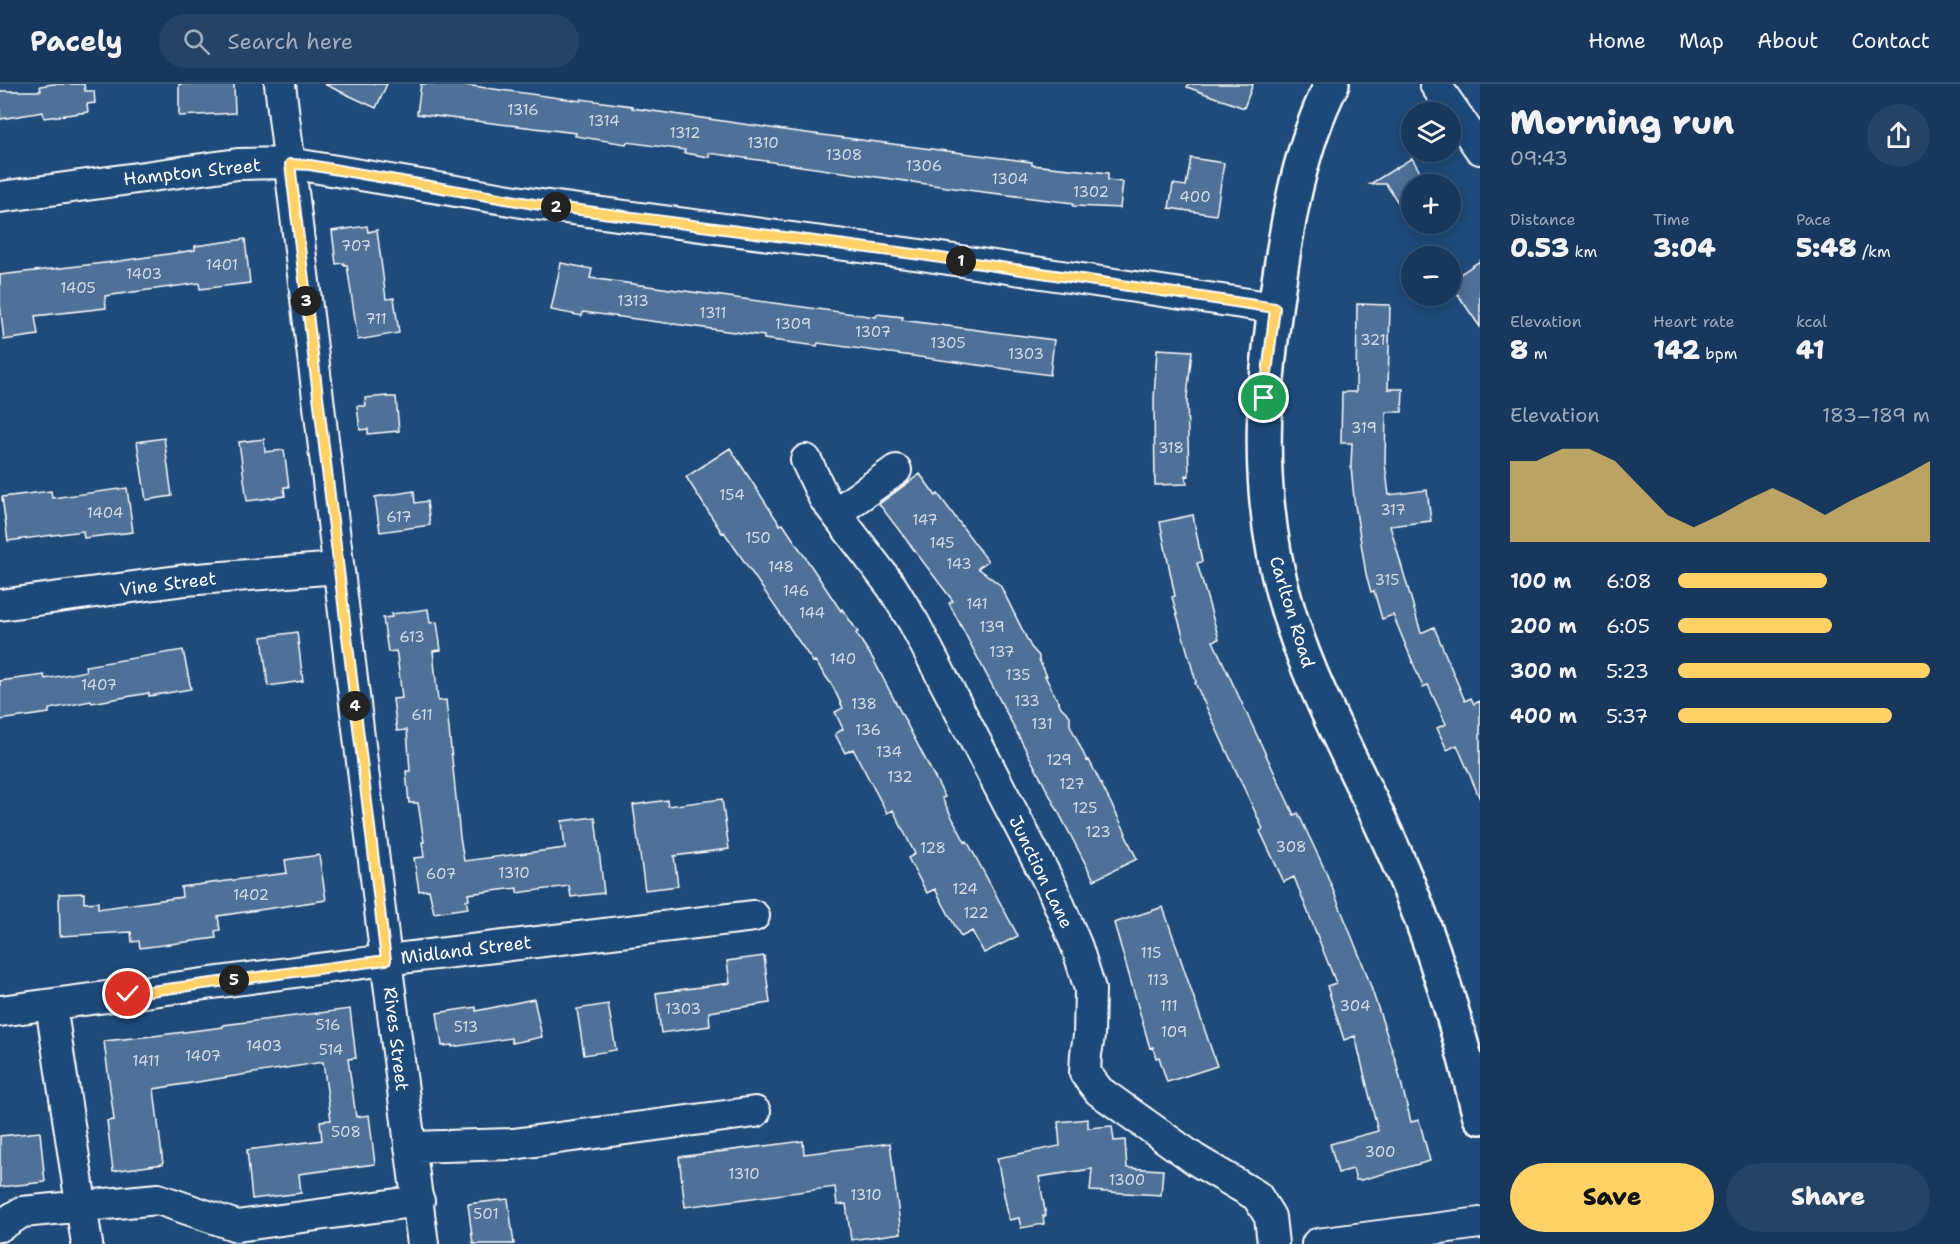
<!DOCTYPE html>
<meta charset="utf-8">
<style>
:root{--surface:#17385c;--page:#244365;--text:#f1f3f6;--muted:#9eacbb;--line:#365272;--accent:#ffd166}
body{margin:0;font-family:"Shantell Sans",sans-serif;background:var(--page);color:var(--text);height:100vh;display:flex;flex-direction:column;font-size:22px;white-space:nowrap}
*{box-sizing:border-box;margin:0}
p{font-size:20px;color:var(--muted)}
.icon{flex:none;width:33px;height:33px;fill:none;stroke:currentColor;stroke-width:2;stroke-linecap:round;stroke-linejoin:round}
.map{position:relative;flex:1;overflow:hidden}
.details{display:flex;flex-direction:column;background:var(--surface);width:480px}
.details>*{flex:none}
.tools{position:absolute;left:1401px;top:18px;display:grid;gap:12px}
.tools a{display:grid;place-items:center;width:60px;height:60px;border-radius:50%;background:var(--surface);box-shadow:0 3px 15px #0003,0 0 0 2px var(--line);font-size:30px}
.pin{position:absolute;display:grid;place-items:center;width:51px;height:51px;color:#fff;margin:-26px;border:3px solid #fff;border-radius:50%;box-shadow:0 2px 6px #0007}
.km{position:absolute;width:30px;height:30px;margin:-15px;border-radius:50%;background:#222;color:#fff;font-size:16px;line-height:30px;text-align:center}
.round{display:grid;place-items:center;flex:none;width:63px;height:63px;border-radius:32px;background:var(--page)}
.summary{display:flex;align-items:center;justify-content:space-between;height:102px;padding:0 30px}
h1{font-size:33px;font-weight:800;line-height:45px}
.metrics{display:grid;grid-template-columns:repeat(3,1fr);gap:9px;height:102px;padding:6px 30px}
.metrics div{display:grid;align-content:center}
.metrics b{font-size:26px;font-weight:800}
.metrics small{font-size:16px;font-weight:400}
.metrics p{font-size:16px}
.chart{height:168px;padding:12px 30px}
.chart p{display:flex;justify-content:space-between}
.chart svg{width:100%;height:108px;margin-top:6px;fill:var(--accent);opacity:.7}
.action{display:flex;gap:12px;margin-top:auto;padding:12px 30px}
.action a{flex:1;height:69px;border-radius:36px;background:var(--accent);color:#111;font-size:24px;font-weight:800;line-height:69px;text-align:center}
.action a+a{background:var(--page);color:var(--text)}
ul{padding:0 30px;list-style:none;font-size:20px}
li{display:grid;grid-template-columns:96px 72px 1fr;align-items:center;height:45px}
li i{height:15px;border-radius:8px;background:var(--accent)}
header{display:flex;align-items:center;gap:36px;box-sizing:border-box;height:84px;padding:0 30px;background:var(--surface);border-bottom:2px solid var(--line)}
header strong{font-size:28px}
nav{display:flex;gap:33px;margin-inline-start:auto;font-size:21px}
.search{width:420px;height:54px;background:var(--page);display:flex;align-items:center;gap:15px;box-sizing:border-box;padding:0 21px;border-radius:33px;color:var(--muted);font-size:22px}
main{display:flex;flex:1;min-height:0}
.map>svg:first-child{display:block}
</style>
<header>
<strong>Pacely</strong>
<div class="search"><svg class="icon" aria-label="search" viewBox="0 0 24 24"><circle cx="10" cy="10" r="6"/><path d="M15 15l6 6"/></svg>Search here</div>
<nav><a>Home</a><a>Map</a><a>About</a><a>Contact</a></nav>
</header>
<main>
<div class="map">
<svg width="1480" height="1160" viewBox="0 0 1480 1160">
<rect width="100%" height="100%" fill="#1f4a7a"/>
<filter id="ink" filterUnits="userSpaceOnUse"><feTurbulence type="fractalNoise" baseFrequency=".0167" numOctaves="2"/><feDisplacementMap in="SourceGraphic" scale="12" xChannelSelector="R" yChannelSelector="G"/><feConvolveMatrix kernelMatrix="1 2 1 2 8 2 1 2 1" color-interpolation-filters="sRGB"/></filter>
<g filter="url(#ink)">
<path fill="#507197" stroke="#fff" stroke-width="1.5" d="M53 0H84L85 7H94L95 19 87 20 88 28 44 34 43 28 0 35V7H41L40 2Z
M179 0H234L235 29 179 32Z
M324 0H387L376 24Z
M421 0H458L581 17V15L632 22V24L791 47 1032 78V81L1108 89V96L1123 98 1120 124 1073 122V119L975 107 709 69V73L684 69 685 66 627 58 626 60 575 52 576 49 417 30Z
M1188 0H1253L1244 24 1187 3Z
M1191 74 1224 79 1216 131 1169 124 1173 100 1186 102Z
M1412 74 1427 100H1412V140L1386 100H1370Z
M367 142 368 148 377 146 386 215 394 214 399 249 358 256 347 181H344V179L336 180 332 147Z
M245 155 250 199 200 205 199 199 105 212 106 224 35 232 38 251 4 256 0 220V191L113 178 195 166V162Z
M1480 177V243L1450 199V197Z
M561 179 592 185 590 194 876 233 877 230 903 233 902 236 1054 256 1050 291 818 259 817 262 764 255V252L583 228 582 232 551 226Z
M1357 220 1390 221 1388 305H1403L1402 328H1386L1385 379 1389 411 1427 406 1431 437 1390 442 1421 549 1434 543 1465 617 1471 614 1474 620 1480 617V715L1457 661 1447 666 1437 644 1446 640 1428 601 1423 603 1393 531 1382 535 1374 507 1371 508 1366 490 1354 415 1351 382 1352 359H1341L1342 308H1356Z
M1157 265 1192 267 1187 313 1189 392 1185 391 1187 400 1155 401 1154 315Z
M387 312V313H396L399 347 368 350V345L360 346 357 322H366L365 314Z
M164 354 172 412 146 416 137 358Z
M264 355 265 368 284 366 289 403H284L285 412 247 417 239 358Z
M730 364 780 441 783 440 841 527 842 525 858 548 856 549 873 575 945 713 942 714 965 758 967 757 1018 852 984 869 972 847 961 853 935 805 927 809 908 774 915 770 893 726 887 729 853 665 845 669 835 650 843 645 835 628 843 624 833 603 815 577 813 578 724 448 722 449 686 393Z
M920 390 936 412 938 410 988 477 978 484 1000 501 1031 563 1039 572V576L1047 592H1045L1061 623 1070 632V641L1078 658 1087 677 1089 676 1126 749 1125 750 1137 775 1094 796 949 519 953 517 879 420Z
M127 404 133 448 84 454 83 447 8 457 2 413 51 407 52 414Z
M414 407 415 419 427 417 430 441 380 448 375 413Z
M1193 431 1202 478 1197 479 1219 555 1213 557 1294 731 1298 729 1325 786 1366 888 1396 978 1411 1038 1419 1036 1430 1077 1361 1096H1356L1353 1085 1338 1089 1330 1060 1378 1047 1355 952 1344 956 1327 902 1336 899 1294 793 1284 798 1260 747 1263 745 1195 599 1196 598 1172 513 1175 512 1160 438Z
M428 525 430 539 437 538 441 566 433 567 438 617 446 616 460 753 464 777 565 764 562 737 595 733 604 809 571 813 569 802 517 809V804L468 810 469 816H466L468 824 434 829 429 806 419 807 414 774 424 773 422 758H424L418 719H409L406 687H410L407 646 397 647 393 615 402 614 397 571 396 567 388 568 383 534 392 533 391 530Z
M297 548 303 597 268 602 262 553Z
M183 566 191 605 149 612V609L92 619 91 617 49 625V629L0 636V597L44 591 45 595 86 587 85 582Z
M722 715 729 765 674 772 678 802 645 806 633 721 667 716 668 722Z
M319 771 326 816 218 832 220 846 215 847 216 854 140 864 139 857 132 858 131 848 60 852 59 810 84 809V819L98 818V825L182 813 181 803 287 789 285 776Z
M1163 823 1217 982 1167 998 1159 973 1156 974 1153 963 1150 964 1114 839Z
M764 872 770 919 709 928 710 942 661 949 656 909 730 899 727 877Z
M534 915 542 953 512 959 511 954 452 963V961L442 962 437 929 476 923V927Z
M608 920 616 966 584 971 577 925Z
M350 925 356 974 348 975 356 1033 369 1031 375 1080 299 1090 301 1109 252 1115 247 1066 322 1056 320 1037 331 1036 323 978 154 1005 163 1080 113 1087 107 1037 114 1036 104 957 153 952 223 943V941Z
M1088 1035V1044L1112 1042 1114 1057 1125 1056 1127 1084 1163 1086 1161 1111 1090 1107 1092 1085 1039 1093 1046 1132H1043L1044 1140 1021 1144 1019 1134 1009 1136 997 1074 1060 1062 1058 1038Z
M40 1048 45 1098 0 1103V1052Z
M803 1057 804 1070 890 1059 901 1149 851 1156 846 1120 837 1121 835 1103 685 1123 679 1073Z
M508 1115 514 1160H473L468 1120Z"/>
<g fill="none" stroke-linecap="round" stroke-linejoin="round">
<g stroke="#fff" stroke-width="34">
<path id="minor" d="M280 0 386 876 423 1160
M1435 0 1480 65
M0 113 238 80 289 79 534 120 921 171 1275 224
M806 376 824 414 892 503 914 539 1053 806 1077 863 1090 905 1089 952 1086 970 1085 989 1099 1007 1196 1076 1257 1112 1270 1133 1273 1160
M836 429 896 386
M0 521 185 496 338 484
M51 921 87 1160
M0 927 386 876 754 832
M410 1063 513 1060 755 1028
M0 1142 22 1128 158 1115 237 1142 419 1117
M1317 1160 1480 1139"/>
</g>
<g stroke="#fff" stroke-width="38">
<path id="major" d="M1332 0C1300 63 1288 134 1278 204 1264 297 1257 380 1275 474 1295 580 1352 672 1395 770 1433 855 1458 943 1480 1033"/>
</g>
<use href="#minor" stroke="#1f4a7a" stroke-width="30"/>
<use href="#major" stroke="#1f4a7a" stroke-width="33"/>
</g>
</g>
<g fill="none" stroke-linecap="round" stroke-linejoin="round" filter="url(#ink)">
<g stroke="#fff" stroke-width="12">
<path id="route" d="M128 910 386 876 290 80 310 81 534 120 921 171 1275 224 1264 314"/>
</g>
<use href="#route" stroke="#ffd166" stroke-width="8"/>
</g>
<g text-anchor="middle" stroke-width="4.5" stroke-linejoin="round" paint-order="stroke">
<g font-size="15" fill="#d3dce5">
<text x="523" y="31">1316</text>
<text x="604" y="42">1314</text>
<text x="685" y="54">1312</text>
<text x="763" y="64">1310</text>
<text x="844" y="76">1308</text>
<text x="924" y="87">1306</text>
<text x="1010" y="100">1304</text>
<text x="1091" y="113">1302</text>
<text x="1195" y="118">400</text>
<text x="356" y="167">707</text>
<text x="222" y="186">1401</text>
<text x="144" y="195">1403</text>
<text x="78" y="209">1405</text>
<text x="633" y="222">1313</text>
<text x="713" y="234">1311</text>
<text x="376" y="240">711</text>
<text x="793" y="245">1309</text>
<text x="873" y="253">1307</text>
<text x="1373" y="261">321</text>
<text x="948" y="264">1305</text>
<text x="1026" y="275">1303</text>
<text x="1364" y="349">319</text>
<text x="1171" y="369">318</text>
<text x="732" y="416">154</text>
<text x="1393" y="431">317</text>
<text x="105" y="434">1404</text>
<text x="399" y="438">617</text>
<text x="925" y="441">147</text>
<text x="758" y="459">150</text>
<text x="942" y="464">145</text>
<text x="959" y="485">143</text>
<text x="781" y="488">148</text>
<text x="1387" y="501">315</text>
<text x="796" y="512">146</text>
<text x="977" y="525">141</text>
<text x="812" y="534">144</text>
<text x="992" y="548">139</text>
<text x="412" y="558">613</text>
<text x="1002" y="573">137</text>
<text x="843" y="580">140</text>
<text x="1018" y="596">135</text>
<text x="99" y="606">1407</text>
<text x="1027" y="622">133</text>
<text x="864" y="625">138</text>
<text x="422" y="636">611</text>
<text x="1042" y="645">131</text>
<text x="868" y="651">136</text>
<text x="889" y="673">134</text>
<text x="1059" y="681">129</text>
<text x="900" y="698">132</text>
<text x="1072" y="705">127</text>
<text x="1085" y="729">125</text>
<text x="1098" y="753">123</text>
<text x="1291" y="768">308</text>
<text x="933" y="769">128</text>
<text x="514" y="794">1310</text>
<text x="441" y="795">607</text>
<text x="965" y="810">124</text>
<text x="251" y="816">1402</text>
<text x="976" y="834">122</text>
<text x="1151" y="874">115</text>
<text x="1158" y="901">113</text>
<text x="1169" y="927">111</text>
<text x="1355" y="927">304</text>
<text x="683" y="930">1303</text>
<text x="328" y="946">516</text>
<text x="466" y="948">513</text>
<text x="1174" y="953">109</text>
<text x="264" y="967">1403</text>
<text x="331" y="971">514</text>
<text x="203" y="977">1407</text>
<text x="146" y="982">1411</text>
<text x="346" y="1053">508</text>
<text x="1380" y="1073">300</text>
<text x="744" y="1095">1310</text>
<text x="1127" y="1101">1300</text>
<text x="866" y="1116">1310</text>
<text x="486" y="1135">501</text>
</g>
<g font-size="18" fill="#fff" stroke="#1f4a7a">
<text transform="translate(192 88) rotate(-6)" y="6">Hampton Street</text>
<text transform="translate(168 500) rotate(-7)" y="6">Vine Street</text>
<text transform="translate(1292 528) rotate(73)" y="6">Carlton Road</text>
<text transform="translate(1041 788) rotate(64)" y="6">Junction Lane</text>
<text transform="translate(466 866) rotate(-7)" y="6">Midland Street</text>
<text transform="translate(396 955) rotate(83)" y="6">Rives Street</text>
</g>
</g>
</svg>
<div class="tools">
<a><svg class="icon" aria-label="layers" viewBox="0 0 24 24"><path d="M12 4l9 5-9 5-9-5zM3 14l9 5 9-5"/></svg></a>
<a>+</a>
<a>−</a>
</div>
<div class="pin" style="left:1264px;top:314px;background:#1e9e55"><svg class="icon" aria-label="arrive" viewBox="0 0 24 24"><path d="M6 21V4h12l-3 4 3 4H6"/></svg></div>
<div class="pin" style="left:128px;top:910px;background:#d93025"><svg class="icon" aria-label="check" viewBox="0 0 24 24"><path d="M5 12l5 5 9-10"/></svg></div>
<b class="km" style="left:961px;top:177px">1</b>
<b class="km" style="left:556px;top:123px">2</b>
<b class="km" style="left:306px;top:217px">3</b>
<b class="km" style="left:355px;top:622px">4</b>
<b class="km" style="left:234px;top:896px">5</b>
</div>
<section class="details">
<div class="summary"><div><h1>Morning run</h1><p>09:43</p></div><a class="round"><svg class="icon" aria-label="share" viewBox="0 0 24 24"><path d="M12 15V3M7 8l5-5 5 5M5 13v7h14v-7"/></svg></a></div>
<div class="metrics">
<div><p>Distance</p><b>0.53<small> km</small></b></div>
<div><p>Time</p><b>3:04</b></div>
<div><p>Pace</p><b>5:48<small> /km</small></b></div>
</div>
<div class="metrics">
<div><p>Elevation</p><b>8<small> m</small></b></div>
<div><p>Heart rate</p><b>142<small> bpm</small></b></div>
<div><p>kcal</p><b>41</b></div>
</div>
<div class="chart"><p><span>Elevation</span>183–189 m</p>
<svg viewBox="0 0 160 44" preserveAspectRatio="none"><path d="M0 44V11L10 11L20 6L30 6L40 11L50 22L60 33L70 38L80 33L90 27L100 22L110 27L120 33L130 27L140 22L150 17L160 11V44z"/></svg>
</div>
<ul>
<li><b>100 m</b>6:08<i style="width:59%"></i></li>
<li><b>200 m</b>6:05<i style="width:61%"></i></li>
<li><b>300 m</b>5:23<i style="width:100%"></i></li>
<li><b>400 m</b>5:37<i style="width:85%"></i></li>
</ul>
<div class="action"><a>Save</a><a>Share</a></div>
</section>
</main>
